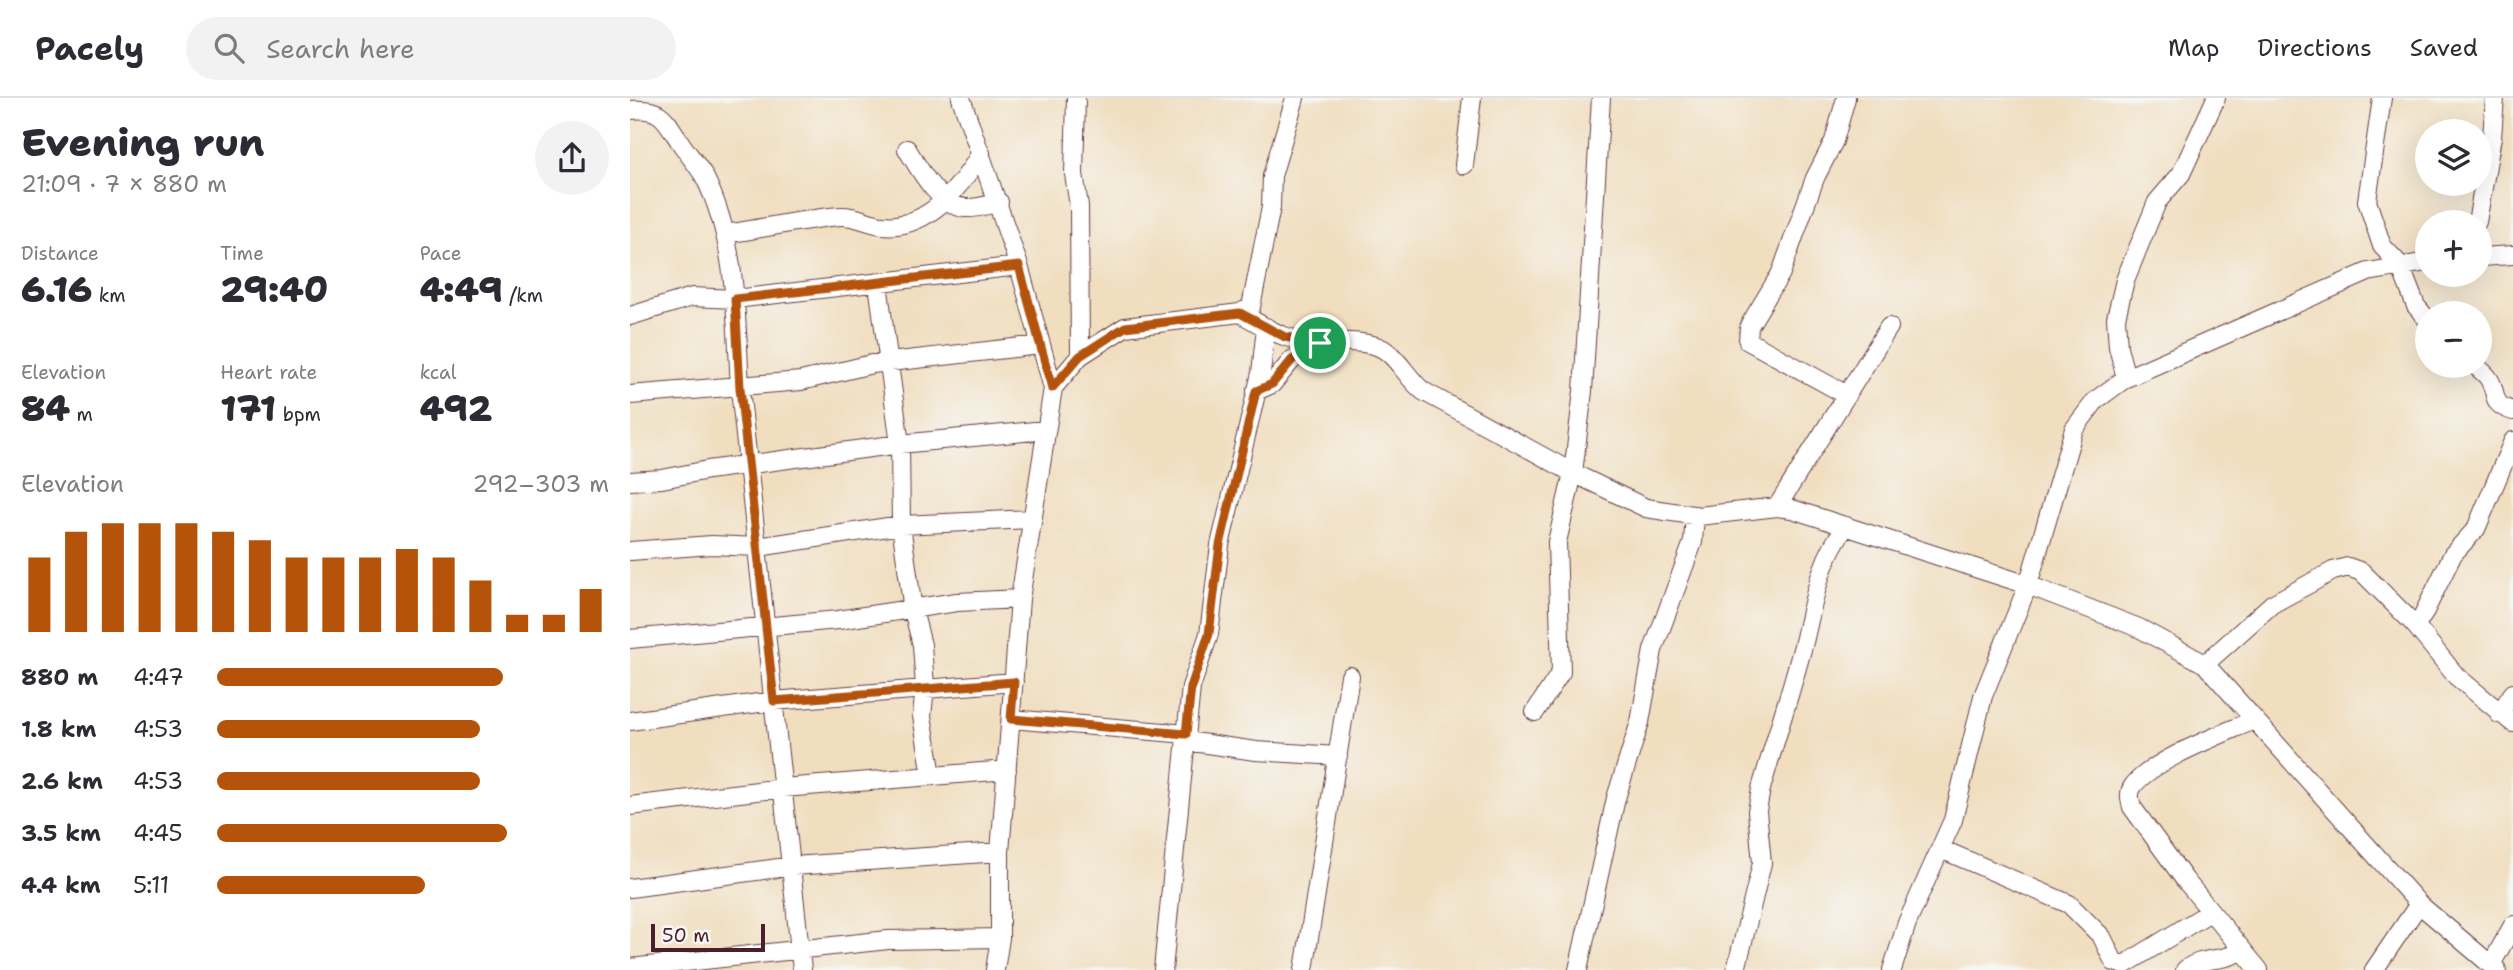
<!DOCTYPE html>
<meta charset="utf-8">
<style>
:root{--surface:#fff;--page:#f2f2f3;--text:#2b2b33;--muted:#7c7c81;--line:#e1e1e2;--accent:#b45309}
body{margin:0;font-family:"Shantell Sans",sans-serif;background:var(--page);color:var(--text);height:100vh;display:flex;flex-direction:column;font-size:26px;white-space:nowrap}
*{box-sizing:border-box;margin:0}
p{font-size:23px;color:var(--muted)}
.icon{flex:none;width:38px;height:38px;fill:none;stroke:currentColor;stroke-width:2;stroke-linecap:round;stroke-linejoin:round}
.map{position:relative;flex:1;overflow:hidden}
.sheet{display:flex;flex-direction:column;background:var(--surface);width:630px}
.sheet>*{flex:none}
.tools{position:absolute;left:1785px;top:21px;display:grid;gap:14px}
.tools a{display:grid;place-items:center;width:77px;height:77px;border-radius:50%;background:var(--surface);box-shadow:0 7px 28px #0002;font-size:35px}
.scale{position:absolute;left:21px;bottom:18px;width:114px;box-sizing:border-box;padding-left:7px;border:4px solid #4a1f2b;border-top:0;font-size:19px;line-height:24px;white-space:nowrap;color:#4a1f2b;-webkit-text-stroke:5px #f6f6f2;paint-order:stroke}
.pin{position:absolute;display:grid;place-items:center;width:60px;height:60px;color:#fff;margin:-30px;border:4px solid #fff;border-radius:50%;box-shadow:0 2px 7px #0007}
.round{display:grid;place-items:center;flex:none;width:74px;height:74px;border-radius:37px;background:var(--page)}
.headline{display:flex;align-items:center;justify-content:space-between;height:119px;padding:0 21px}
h1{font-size:38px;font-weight:800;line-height:52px}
.metrics{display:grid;grid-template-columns:repeat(3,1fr);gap:10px;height:119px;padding:7px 21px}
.metrics div{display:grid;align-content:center}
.metrics b{font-size:35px;font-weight:800}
.metrics small{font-size:19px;font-weight:400}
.metrics p{font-size:19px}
.chart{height:196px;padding:14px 21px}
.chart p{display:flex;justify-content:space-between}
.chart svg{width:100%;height:126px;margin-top:7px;stroke:var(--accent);stroke-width:6}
ul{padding:0 21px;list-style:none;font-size:23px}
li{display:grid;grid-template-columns:112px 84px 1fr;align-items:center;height:52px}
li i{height:18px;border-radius:9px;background:var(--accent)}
header{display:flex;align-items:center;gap:42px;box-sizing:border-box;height:98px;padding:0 35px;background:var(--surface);border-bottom:2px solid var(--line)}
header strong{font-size:33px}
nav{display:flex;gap:38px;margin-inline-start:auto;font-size:24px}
.search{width:490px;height:63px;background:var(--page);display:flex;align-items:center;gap:18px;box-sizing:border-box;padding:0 24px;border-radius:38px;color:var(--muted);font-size:26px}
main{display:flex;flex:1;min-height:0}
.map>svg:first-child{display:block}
</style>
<header>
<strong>Pacely</strong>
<div class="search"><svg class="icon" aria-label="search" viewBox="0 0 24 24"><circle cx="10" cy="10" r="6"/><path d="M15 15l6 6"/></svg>Search here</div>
<nav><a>Map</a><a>Directions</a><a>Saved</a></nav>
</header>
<main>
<section class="sheet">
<div class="headline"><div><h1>Evening run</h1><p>21:09 · 7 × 880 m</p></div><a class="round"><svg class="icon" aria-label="share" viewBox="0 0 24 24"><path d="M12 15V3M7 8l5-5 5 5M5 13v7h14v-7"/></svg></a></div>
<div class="metrics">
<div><p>Distance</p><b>6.16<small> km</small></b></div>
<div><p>Time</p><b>29:40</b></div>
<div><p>Pace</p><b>4:49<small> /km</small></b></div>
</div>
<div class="metrics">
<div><p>Elevation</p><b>84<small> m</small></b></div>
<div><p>Heart rate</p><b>171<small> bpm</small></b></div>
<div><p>kcal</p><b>492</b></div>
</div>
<div class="chart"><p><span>Elevation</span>292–303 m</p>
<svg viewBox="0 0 160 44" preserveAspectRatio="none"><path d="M5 44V18M15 44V9M25 44V6M35 44V6M45 44V6M55 44V9M65 44V12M75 44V18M85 44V18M95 44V18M105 44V15M115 44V18M125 44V26M135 44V38M145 44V38M155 44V29"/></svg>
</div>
<ul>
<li><b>880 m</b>4:47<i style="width:73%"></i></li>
<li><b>1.8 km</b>4:53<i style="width:67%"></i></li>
<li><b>2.6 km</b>4:53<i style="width:67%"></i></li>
<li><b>3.5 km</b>4:45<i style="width:74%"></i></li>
<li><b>4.4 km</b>5:11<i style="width:53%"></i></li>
</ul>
</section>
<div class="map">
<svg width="1883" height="872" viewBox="0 0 1883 872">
<rect width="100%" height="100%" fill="#f6f6f2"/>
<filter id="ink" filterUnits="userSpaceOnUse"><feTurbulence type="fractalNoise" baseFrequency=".0143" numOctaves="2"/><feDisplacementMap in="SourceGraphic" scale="14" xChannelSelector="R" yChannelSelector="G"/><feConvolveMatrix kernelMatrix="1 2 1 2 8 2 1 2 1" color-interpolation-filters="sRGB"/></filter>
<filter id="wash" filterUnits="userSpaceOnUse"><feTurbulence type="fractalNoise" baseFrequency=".00686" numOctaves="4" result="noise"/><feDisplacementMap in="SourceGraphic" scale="28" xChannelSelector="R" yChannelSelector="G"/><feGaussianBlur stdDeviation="1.57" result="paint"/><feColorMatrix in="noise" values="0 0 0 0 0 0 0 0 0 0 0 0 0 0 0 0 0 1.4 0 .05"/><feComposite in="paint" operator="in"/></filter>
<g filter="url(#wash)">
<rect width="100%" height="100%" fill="#f0debf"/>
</g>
<g filter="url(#ink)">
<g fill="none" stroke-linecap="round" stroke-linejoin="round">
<g stroke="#633c41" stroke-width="20">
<path id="minor" d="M331 0 389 168 423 290
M446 0 444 76 449 108 450 258
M1752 0 1737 103 1752 148 1770 167 1786 208 1797 221
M0 12C34 9 35 22 52 47 59 57 68 68 74 78 107 142 106 221 110 290L172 872
M277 51C290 72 308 107 335 110 346 111 358 107 369 104
M834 67 842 0
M1847 124 1862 39 1865 0
M95 136C133 131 172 121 211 118 225 117 239 126 253 127 297 132 331 89 351 55
M1850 159 1883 157
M248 186 270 346 271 427 283 512 292 547 295 589 292 618 302 677
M610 215C625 223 639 233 654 238 682 249 736 237 756 253 770 263 779 282 793 293L943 375 1016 410 1069 418 1147 409 1162 411 1398 487 1509 530 1575 566 1789 806 1867 872
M0 218 62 199 105 201 389 168
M1846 268C1850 272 1856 276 1859 281 1869 297 1859 306 1883 313
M1496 280 1488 249 1486 220 1495 182 1527 104 1551 76 1586 0
M626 293 642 286 662 262 690 245
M1215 296 1118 243 1119 228 1151 175 1185 80 1204 43 1216 0
M0 297 171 283 242 266 410 247
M0 383 32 381 78 372 270 346 415 332
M1147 409 1259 229
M0 453 82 447 128 449 271 427 402 421
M1785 527 1793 517 1823 456 1846 431 1883 343
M0 541 208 522 327 504 390 501
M1575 566 1642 506 1703 473 1718 469 1732 474 1785 527 1826 578 1883 625
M905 614 931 574 927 444 943 375 953 293 971 0
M1869 616 1883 595
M381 621 557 636
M1624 622C1593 636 1522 662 1503 688 1498 695 1500 702 1502 709L1555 782 1629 872
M0 623 143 603 384 584
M556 643 626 653 708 658
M0 708 153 690 377 672
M1311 751 1439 806 1472 839 1484 864 1494 867 1580 814
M0 790 163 768 370 754
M1861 867 1883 827
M0 870 258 842 370 840
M365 872 370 840V754L390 501 423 290 450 258 495 229 610 215 621 209 641 109 642 78 665 0
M533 872 561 589 579 536 590 447 631 275 636 229
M674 872 720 578
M948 872 986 700 1010 624 1023 552 1063 444 1065 417
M1106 872 1132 765 1127 713 1131 691C1145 642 1161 594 1174 544 1184 503 1189 463 1216 428
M1262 872 1277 825 1323 722 1353 598 1398 487 1444 331 1466 302 1496 280 1738 174 1797 164
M1555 872C1573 857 1594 865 1612 852
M1744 872 1789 806"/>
</g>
<use href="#minor" stroke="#fff" stroke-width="18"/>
</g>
</g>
<g fill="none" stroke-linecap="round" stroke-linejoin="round" filter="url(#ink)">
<g stroke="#fff" stroke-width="14">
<path id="route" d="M389 168 422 290 450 258 495 229 610 215 655 239 690 245 662 262 642 286 626 293 590 447 579 536 561 589 556 636 381 621 384 584 144 603 110 290 105 201Z"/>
</g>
<use href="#route" stroke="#b45309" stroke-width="9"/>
</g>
</svg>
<div class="tools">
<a><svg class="icon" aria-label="layers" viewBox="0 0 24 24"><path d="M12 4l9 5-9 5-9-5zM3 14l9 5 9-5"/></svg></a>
<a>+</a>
<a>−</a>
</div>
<div class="scale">50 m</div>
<div class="pin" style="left:690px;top:245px;background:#1e9e55"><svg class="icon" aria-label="arrive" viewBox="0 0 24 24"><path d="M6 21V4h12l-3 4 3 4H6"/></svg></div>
</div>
</main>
